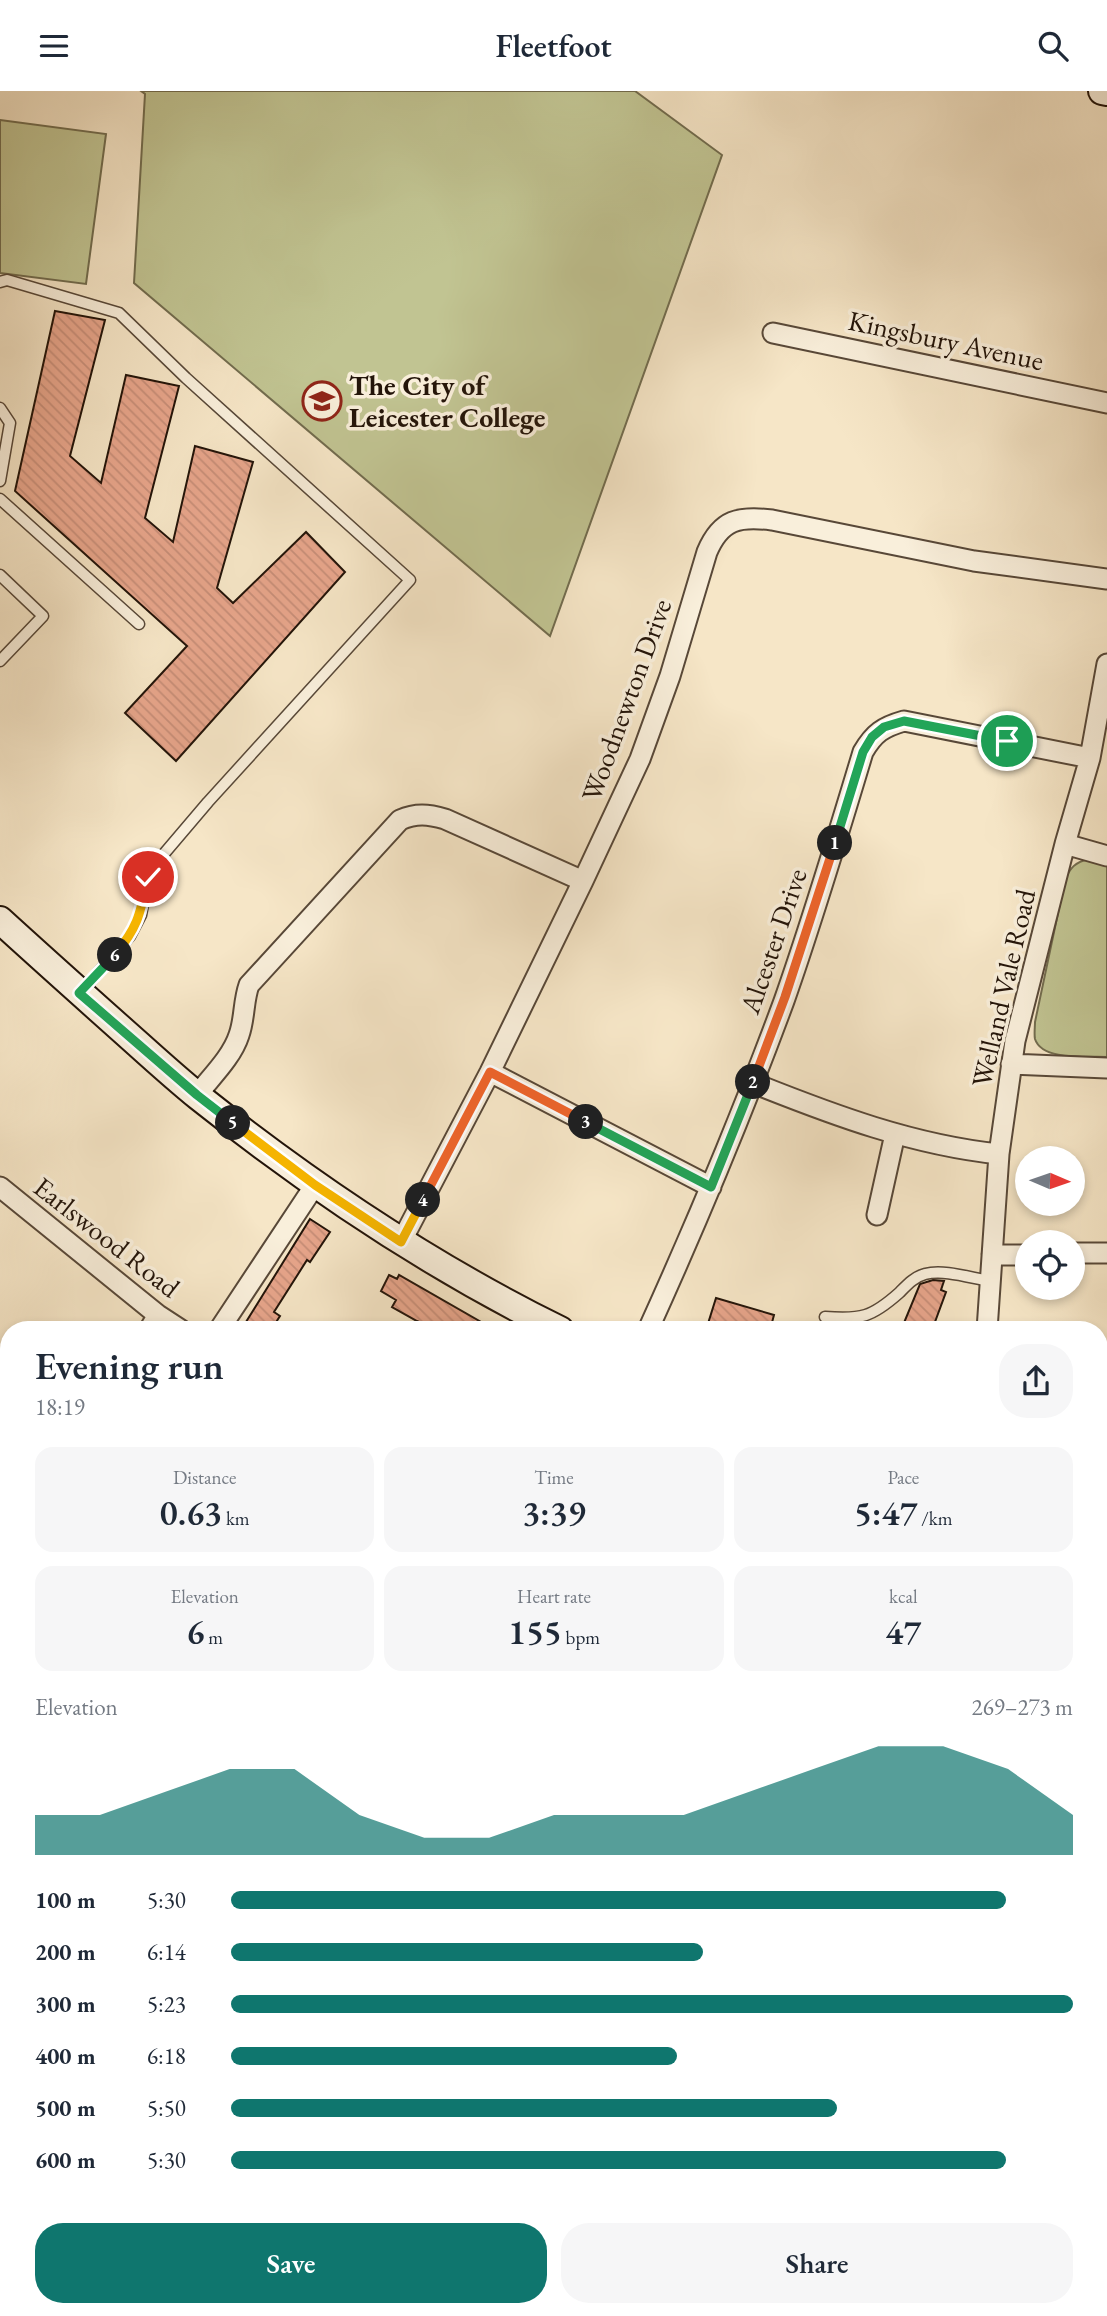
<!DOCTYPE html>
<meta charset="utf-8">
<style>
:root{--surface:#fff;--page:#f6f6f7;--text:#1f2937;--muted:#747a83;--accent:#0f766e}
body{margin:0;font-family:"EB Garamond",serif;background:var(--page);color:var(--text);height:100vh;display:flex;flex-direction:column;font-size:26px;white-space:nowrap}
*{box-sizing:border-box;margin:0}
p{font-size:23px;color:var(--muted)}
.icon{flex:none;width:38px;height:38px;fill:none;stroke:currentColor;stroke-width:2;stroke-linecap:round;stroke-linejoin:round}
.map{position:relative;flex:1;overflow:hidden}
.details{position:absolute;left:0px;top:1230px;width:1108px;height:996px;display:flex;flex-direction:column;background:var(--surface);border-radius:28px 28px 0 0;box-shadow:0 4px 10px #0003}
.details>*{flex:none}
.needle{width:46px;rotate:92deg}
.controls{position:absolute;left:1015px;top:1055px;display:grid;gap:14px}
.controls a{display:grid;place-items:center;width:70px;height:70px;border-radius:50%;background:var(--surface);box-shadow:0 4px 10px #0003;font-size:35px}
.pin{position:absolute;display:grid;place-items:center;width:60px;height:60px;color:#fff;margin:-30px;border:4px solid #fff;border-radius:50%;box-shadow:0 2px 7px #0007}
.km{position:absolute;width:35px;height:35px;margin:-18px;border-radius:50%;background:#222;color:#fff;font-size:19px;line-height:35px;text-align:center}
.round{display:grid;place-items:center;flex:none;width:74px;height:74px;border-radius:28px;background:var(--page)}
.headline{display:flex;align-items:center;justify-content:space-between;height:119px;padding:0 35px}
h1{font-size:38px;font-weight:600;line-height:52px}
.stats{display:grid;grid-template-columns:repeat(3,1fr);gap:10px;height:119px;padding:7px 35px}
.stats div{display:grid;align-content:center;border-radius:18px;background:var(--page);text-align:center}
.stats b{font-size:35px;font-weight:600}
.stats small{font-size:19px;font-weight:400}
.stats p{font-size:19px}
.chart{height:196px;padding:14px 35px}
.chart p{display:flex;justify-content:space-between}
.chart svg{width:100%;height:126px;margin-top:7px;fill:var(--accent);opacity:.7}
.button{display:flex;gap:14px;margin-top:auto;padding:14px 35px}
.button a{flex:1;height:80px;border-radius:28px;background:var(--accent);color:#fff;font-size:28px;font-weight:600;line-height:80px;text-align:center}
.button a+a{background:var(--page);color:var(--text)}
ul{padding:0 35px;list-style:none;font-size:23px}
li{display:grid;grid-template-columns:112px 84px 1fr;align-items:center;height:52px}
li i{height:18px;border-radius:9px;background:var(--accent)}
header{display:flex;justify-content:space-between;align-items:center;height:91px;padding:0 35px;background:var(--surface);font-size:32px;font-weight:600}
.map>svg:first-child{display:block}
</style>
<header><svg class="icon" aria-label="menu" viewBox="0 0 24 24"><path d="M4 6h16M4 12h16M4 18h16"/></svg>Fleetfoot<svg class="icon" aria-label="search" viewBox="0 0 24 24"><circle cx="10" cy="10" r="6"/><path d="M15 15l6 6"/></svg></header>
<div class="map">
<svg width="1107" height="2225" viewBox="0 0 1107 2225">
<defs>
<pattern id="building-back-hatch" width="6" height="6" patternUnits="userSpaceOnUse" patternTransform="scale(1.75)"><rect width="6" height="6" fill="#e7a58b"/><path d="M-1 5l2 2M0 0l6 6M5-1l2 2" fill="none" stroke="#c68d77"/></pattern>
</defs>
<rect width="100%" height="100%" fill="#f6e6c7"/>
<filter id="stains"><feTurbulence type="fractalNoise" baseFrequency=".00286" numOctaves="4"/><feColorMatrix values="0 0 0 0 .2 0 0 0 0 .09 0 0 0 0 .02 0 0 0 .5 -.17"/></filter>
<radialGradient id="worn" r=".72"><stop offset=".6" stop-color="#630" stop-opacity="0"/><stop offset="1" stop-color="#630" stop-opacity=".3"/></radialGradient>
<path fill="#c1c492" stroke="#726c4e" stroke-width="2" d="M141 0H635L722 64 550 545 134 192 145 3Z
M0 29 106 43 86 193 0 182Z
M1089 768 1107 771V966C1087 965 1042 970 1035 948 1034 943 1035 936 1035 931L1065 789C1070 777 1075 771 1089 768Z"/>
<g fill="none" stroke-linecap="round" stroke-linejoin="round">
<path stroke="#6c7b73" stroke-width="5" d="M1099 1533 1107 1537
M389 2217 394 2220 395 2217
M358 2225 361 2217"/>
</g>
<path fill="url(#building-back-hatch)" stroke="#231409" stroke-width="2" d="M55 220 105 229 70 365 101 392 126 284 179 295 145 427 173 451 195 355 253 371 217 497 233 512 306 441 345 481 176 670 125 622 187 555 15 400Z
M310 1128 330 1141 310 1171 307 1169 274 1221 280 1225 271 1239H241Z
M389 1184 397 1188 399 1184 495 1239H436L417 1230 392 1216 396 1209 381 1200Z
M933 1189 944 1190 941 1199 946 1201 932 1239H901L920 1193Z
M716 1207 774 1224 770 1239H706Z"/>
<g fill="none" stroke-linecap="round" stroke-linejoin="round">
<g stroke="#584838" stroke-width="13">
<path id="lane" d="M0 191 7 189 119 222 186 287 410 489 208 711 157 771 148 786 141 824 130 845 82 900
M0 317 10 332 0 390
M0 408 139 533
M0 484 43 525 0 570
M825 1226C861 1229 872 1226 899 1202 907 1194 914 1186 925 1183 944 1178 971 1187 990 1190"/>
</g>
<g stroke="#584838" stroke-width="23">
<path id="street" d="M773 242 1107 312
M1065 753 1107 765
M1011 973 1107 977
M490 981 711 1096
M753 992C833 1024 913 1054 999 1063
M197 1004C211 986 232 966 239 944 245 927 243 911 249 894L400 729C416 722 428 723 445 728L583 790
M0 1096 158 1224 181 1239
M877 1124 895 1043
M401 1151 490 981 583 790 640 668 670 585 707 461C721 428 739 425 772 429L974 470 1107 488
M1073 1162H1107
M992 1164H1027
M149 1239 158 1224
M219 1239 315 1094
M648 1239C697 1131 743 1021 784 910 813 828 838 744 863 661 874 642 883 636 904 630L1090 667
M987 1239 999 1063 1015 950 1065 753 1090 667 1107 573
M0 1471 9 1458
M0 1643 9 1649"/>
</g>
<g stroke="#231409" stroke-width="30">
<path id="secondary" d="M1102 0 1107 1
M0 829C46 871 92 912 138 953 158 971 178 989 199 1006 311 1095 430 1175 560 1239
M1099 1362 1107 1363"/>
</g>
<path stroke="#231409" stroke-width="2.5" stroke-dasharray="2 3.5" stroke-linecap="butt" d="M0 2072 9 2107
M1099 2075 1107 2077
M36 2217 37 2225"/>
<use href="#lane" stroke="#f9efdb" stroke-width="10"/>
<use href="#street" stroke="#f9efdb" stroke-width="19"/>
<use href="#secondary" stroke="#f9efdb" stroke-width="26"/>
</g>
<g fill="none" stroke-linecap="round" stroke-linejoin="round">
<g stroke="#fff" stroke-width="14">
<path id="split-1" d="M835 752 863 661 872 646 884 636 904 630 1007 650"/>
</g>
<g stroke="#fff" stroke-width="14">
<path id="split-2" d="M753 991 785 906 835 752"/>
</g>
<g stroke="#fff" stroke-width="14">
<path id="split-3" d="M586 1031 711 1096 753 991"/>
</g>
<g stroke="#fff" stroke-width="14">
<path id="split-4" d="M423 1109 490 981 586 1031"/>
</g>
<g stroke="#fff" stroke-width="14">
<path id="split-5" d="M233 1032 315 1094 401 1151 423 1109"/>
</g>
<g stroke="#fff" stroke-width="14">
<path id="split-6" d="M115 864 79 902 197 1004 233 1032"/>
</g>
<g stroke="#fff" stroke-width="14">
<path id="split-7" d="M115 864C139 834 140 823 148 786"/>
</g>
<use href="#split-1" stroke="#22a559" stroke-width="9"/>
<use href="#split-2" stroke="#f0652b" stroke-width="9"/>
<use href="#split-3" stroke="#22a559" stroke-width="9"/>
<use href="#split-4" stroke="#f0652b" stroke-width="9"/>
<use href="#split-5" stroke="#f5b400" stroke-width="9"/>
<use href="#split-6" stroke="#22a559" stroke-width="9"/>
<use href="#split-7" stroke="#f5b400" stroke-width="9"/>
</g>
<defs>
<g id="school-ring" transform="scale(2.0125)"><circle r="9.5" fill="#f9efdb" stroke="#8f2418" stroke-width="1.5"/><path d="M0-5L7-2L0 1L-7-2ZM-4 1L0 2.5L4 1V4Q0 6-4 4Z" fill="#8f2418"/></g>
</defs>
<g fill-rule="evenodd">
<use href="#school-ring" x="322" y="310"/>
</g>
<g text-anchor="middle" stroke-width="7" stroke-linejoin="round" paint-order="stroke">
<g font-size="28" fill="#231409" stroke="#f9efdb">
<text transform="translate(946 249) rotate(12)" y="10">Kingsbury Avenue</text>
<text transform="translate(626 609) rotate(-70)" y="10">Woodnewton Drive</text>
<text transform="translate(773 850) rotate(-71)" y="10">Alcester Drive</text>
<text transform="translate(1003 897) rotate(-77)" y="10">Welland Vale Road</text>
<text transform="translate(107 1146) rotate(38)" y="10">Earlswood Road</text>
</g>
<g font-size="28" font-weight="bold" fill="#231409" stroke="#f9efdb" text-anchor="start">
<text x="349" y="304">The City of<tspan x="349" dy="32">Leicester College</tspan></text>
</g>
</g>
<rect width="100%" height="100%" filter="url(#stains)"/>
<rect width="100%" height="100%" fill="url(#worn)"/>
</svg>
<div class="controls">
<a><svg class="needle" viewBox="-14 -14 28 28"><path d="M0-13l5 13h-10z" fill="#e53935"/><path d="M0 13l5-13h-10z" fill="#747a83"/></svg></a>
<a><svg class="icon" aria-label="locate" viewBox="0 0 24 24"><circle cx="12" cy="12" r="6"/><path d="M12 2v4M12 18v4M2 12h4M18 12h4"/></svg></a>
</div>
<div class="pin" style="left:1007px;top:650px;background:#1e9e55"><svg class="icon" aria-label="arrive" viewBox="0 0 24 24"><path d="M6 21V4h12l-3 4 3 4H6"/></svg></div>
<div class="pin" style="left:148px;top:786px;background:#d93025"><svg class="icon" aria-label="check" viewBox="0 0 24 24"><path d="M5 12l5 5 9-10"/></svg></div>
<b class="km" style="left:835px;top:752px">1</b>
<b class="km" style="left:753px;top:991px">2</b>
<b class="km" style="left:586px;top:1031px">3</b>
<b class="km" style="left:423px;top:1109px">4</b>
<b class="km" style="left:233px;top:1032px">5</b>
<b class="km" style="left:115px;top:864px">6</b>
<section class="details">
<div class="headline"><div><h1>Evening run</h1><p>18:19</p></div><a class="round"><svg class="icon" aria-label="share" viewBox="0 0 24 24"><path d="M12 15V3M7 8l5-5 5 5M5 13v7h14v-7"/></svg></a></div>
<div class="stats">
<div><p>Distance</p><b>0.63<small> km</small></b></div>
<div><p>Time</p><b>3:39</b></div>
<div><p>Pace</p><b>5:47<small> /km</small></b></div>
</div>
<div class="stats">
<div><p>Elevation</p><b>6<small> m</small></b></div>
<div><p>Heart rate</p><b>155<small> bpm</small></b></div>
<div><p>kcal</p><b>47</b></div>
</div>
<div class="chart"><p><span>Elevation</span>269–273 m</p>
<svg viewBox="0 0 160 44" preserveAspectRatio="none"><path d="M0 44V30L10 30L20 22L30 14L40 14L50 30L60 38L70 38L80 30L90 30L100 30L110 22L120 14L130 6L140 6L150 14L160 30V44z"/></svg>
</div>
<ul>
<li><b>100 m</b>5:30<i style="width:92%"></i></li>
<li><b>200 m</b>6:14<i style="width:56%"></i></li>
<li><b>300 m</b>5:23<i style="width:100%"></i></li>
<li><b>400 m</b>6:18<i style="width:53%"></i></li>
<li><b>500 m</b>5:50<i style="width:72%"></i></li>
<li><b>600 m</b>5:30<i style="width:92%"></i></li>
</ul>
<div class="button"><a>Save</a><a>Share</a></div>
</section>
</div>
